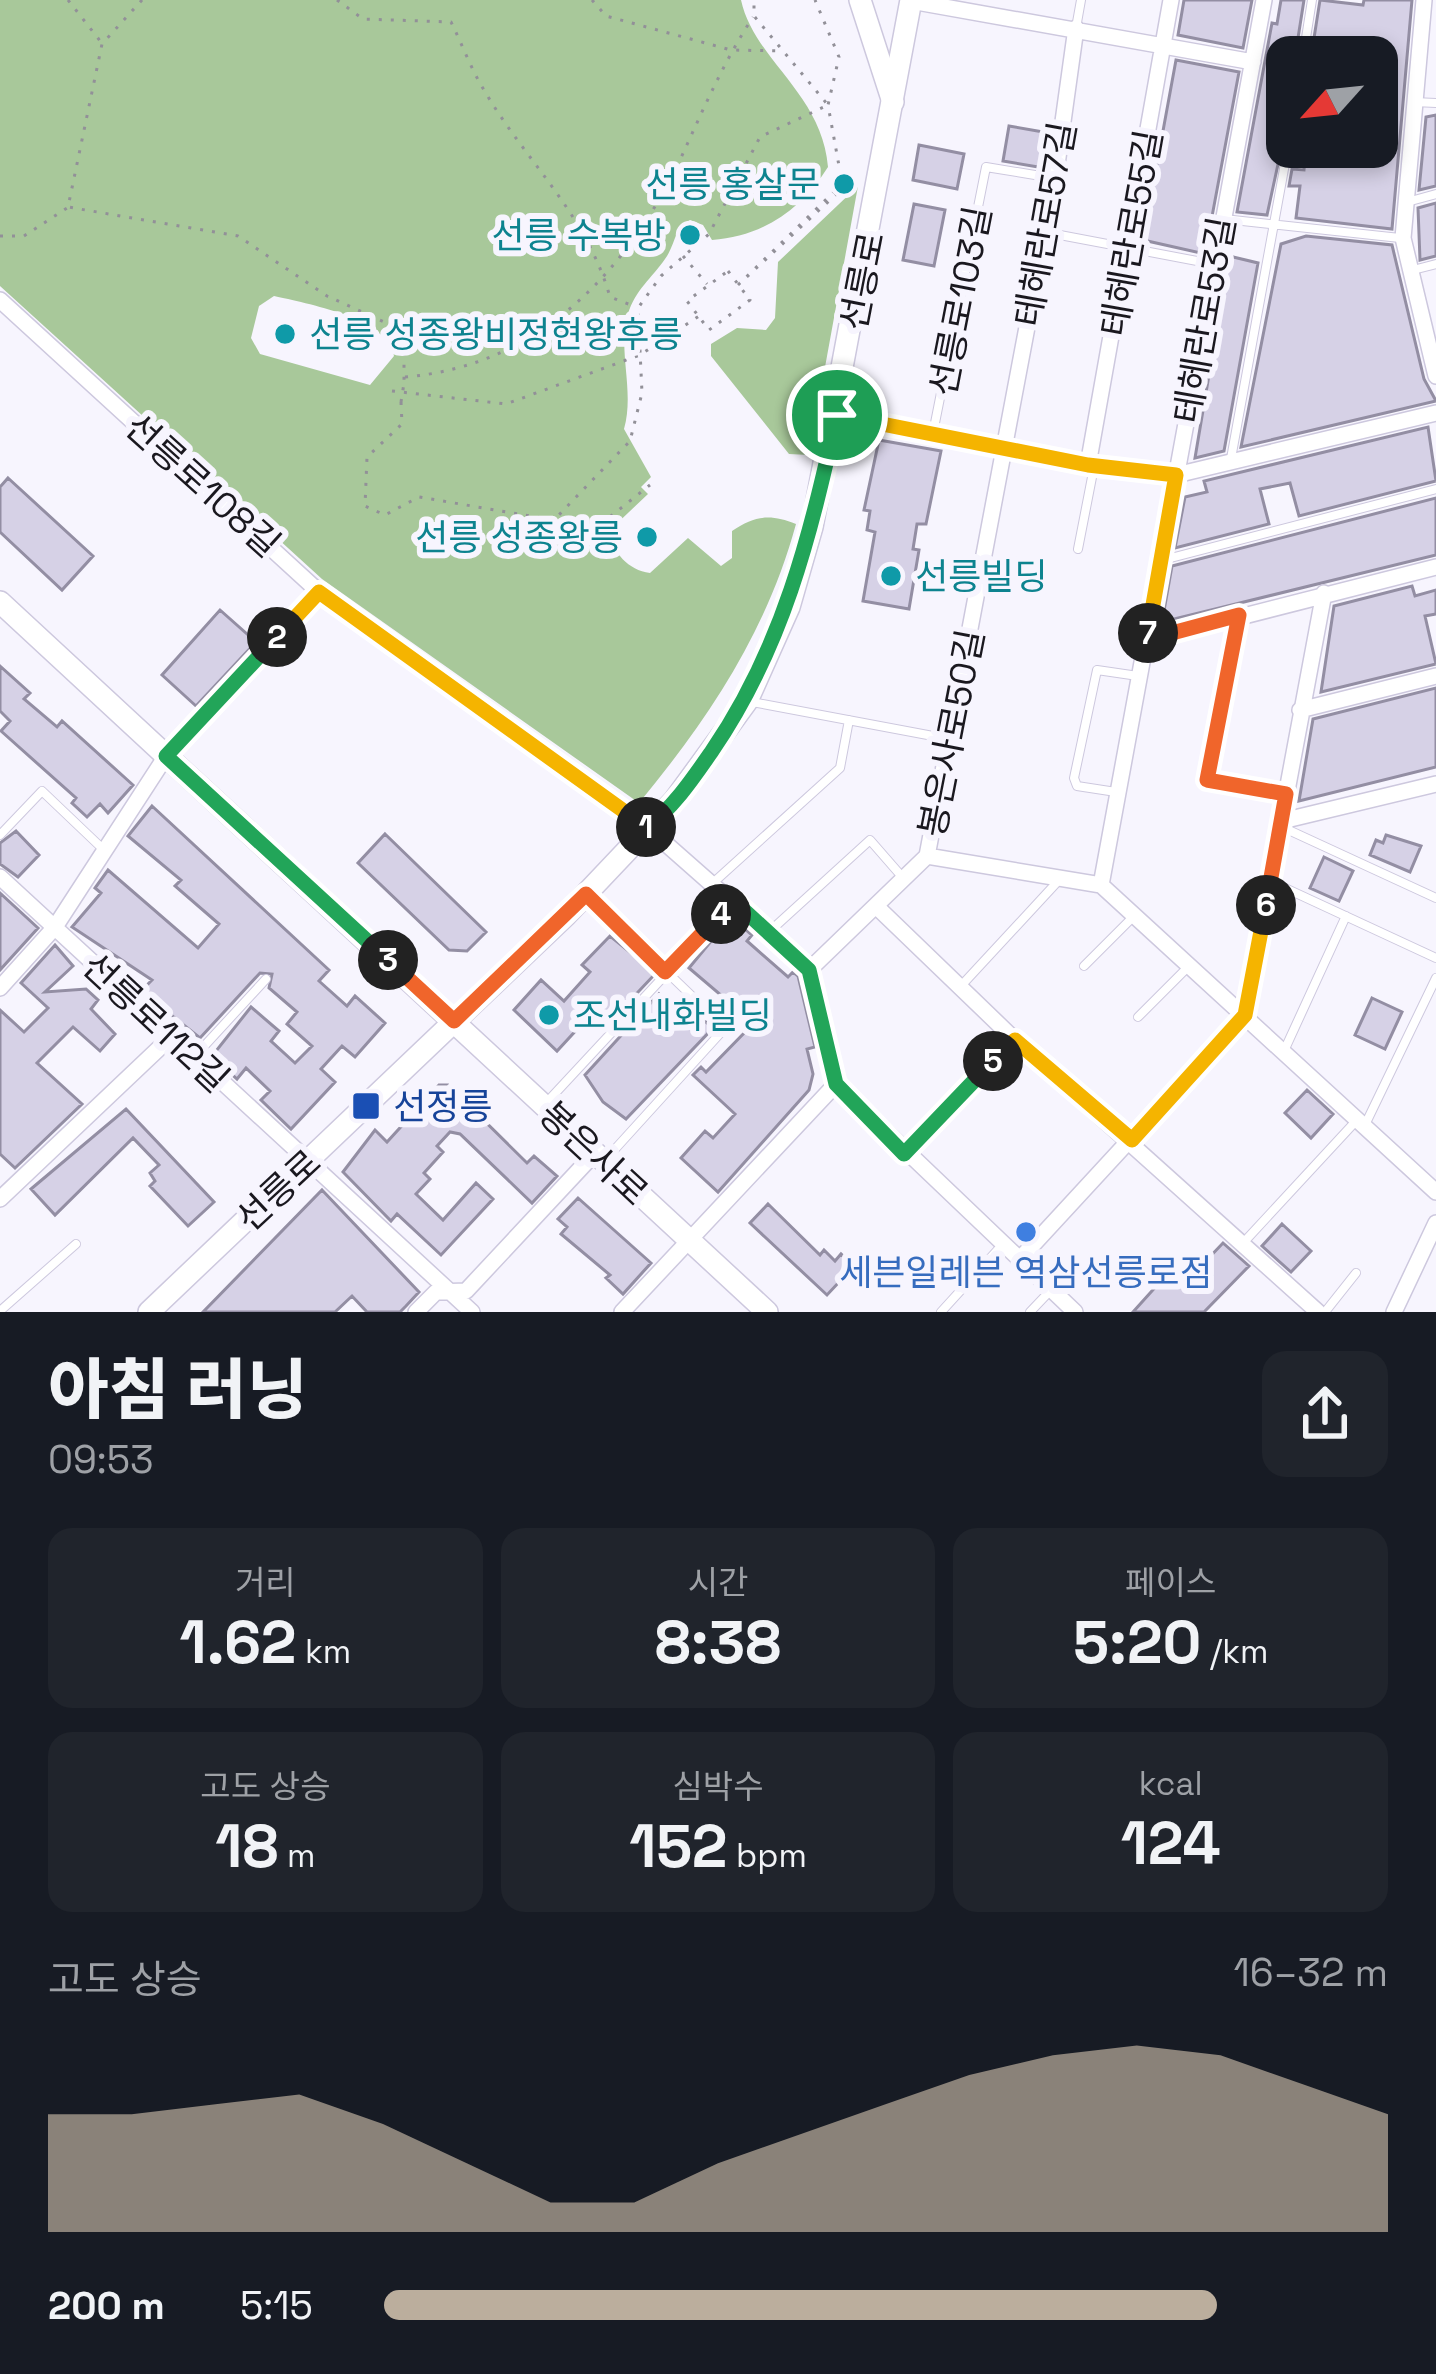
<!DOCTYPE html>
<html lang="ko">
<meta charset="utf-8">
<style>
:root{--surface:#171b24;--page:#20242c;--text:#f1f3f6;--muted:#9ea1a6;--accent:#bbae9d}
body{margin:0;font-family:"Space Grotesk","Noto Sans KR",sans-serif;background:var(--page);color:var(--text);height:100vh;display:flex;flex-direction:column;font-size:45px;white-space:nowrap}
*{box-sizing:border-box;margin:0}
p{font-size:39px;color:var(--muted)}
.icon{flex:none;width:66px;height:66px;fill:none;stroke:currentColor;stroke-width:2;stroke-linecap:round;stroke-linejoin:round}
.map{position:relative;height:1312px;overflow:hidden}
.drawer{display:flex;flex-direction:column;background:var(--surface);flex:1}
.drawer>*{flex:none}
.needle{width:78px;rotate:243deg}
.tools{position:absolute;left:1266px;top:36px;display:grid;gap:24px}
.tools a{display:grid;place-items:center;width:132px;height:132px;border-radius:24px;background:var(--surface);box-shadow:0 6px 18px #0003;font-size:60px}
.pin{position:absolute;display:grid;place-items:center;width:102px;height:102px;color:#fff;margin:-51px;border:6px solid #fff;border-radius:50%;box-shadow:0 3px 12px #0007}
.km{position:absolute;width:60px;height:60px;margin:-30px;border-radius:50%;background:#222;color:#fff;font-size:33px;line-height:60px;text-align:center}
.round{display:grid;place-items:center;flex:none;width:126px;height:126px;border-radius:24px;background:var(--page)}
.head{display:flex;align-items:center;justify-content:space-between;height:204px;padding:0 48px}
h1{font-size:66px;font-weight:800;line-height:90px}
.stats{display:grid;grid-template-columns:repeat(3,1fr);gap:18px;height:204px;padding:12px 48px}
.stats div{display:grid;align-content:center;border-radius:24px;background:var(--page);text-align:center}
.stats b{font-size:60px;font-weight:800}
.stats small{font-size:33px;font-weight:400}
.stats p{font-size:33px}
.chart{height:336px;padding:24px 48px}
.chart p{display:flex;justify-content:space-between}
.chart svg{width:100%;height:216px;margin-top:12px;fill:var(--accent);opacity:.7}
ul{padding:0 48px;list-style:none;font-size:39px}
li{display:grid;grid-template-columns:192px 144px 1fr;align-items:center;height:90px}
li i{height:30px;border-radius:15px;background:var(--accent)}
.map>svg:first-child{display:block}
</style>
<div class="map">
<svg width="1436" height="1312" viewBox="0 0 1436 1312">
<rect width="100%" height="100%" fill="#f7f5fe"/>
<path fill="#a8c89a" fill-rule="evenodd" d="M0 0H741C754 60 822 93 828 167 801 210 763 236 712 240L703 225 690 220C673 230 676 244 665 259 652 278 635 290 628 314 617 350 635 390 624 429L651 477 641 487 648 494 609 531C613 553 628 570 650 573L688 538 721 566 732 558V531C755 515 771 514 796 524 767 631 709 718 639 803L322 579 0 286ZM274 296C306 303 389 319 394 356L370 385 260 354 251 338 259 306Z
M858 186 809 455 789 454 711 356V344L737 328 766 330 775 318 778 262Z"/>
<path fill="#d6d1e6" stroke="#938ea3" stroke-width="3" d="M1184 0H1252L1243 48 1178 35Z
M1281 0H1304L1295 57H1287L1283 141 1267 215 1237 212 1272 23 1277 24Z
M1320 0 1363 5 1364 0H1412L1392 229 1296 218 1300 186H1289L1292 169 1304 170 1306 147H1377V57H1311Z
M1176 60 1239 72 1205 254 1143 240Z
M1436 115V186L1419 190 1426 117Z
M1009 126 1049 133 1044 168 1003 161Z
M919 145 964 154 957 189 913 180Z
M1436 203V256L1420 260 1418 208Z
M914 204 945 210 934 266 903 260Z
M1306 236 1392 245 1424 379 1436 401 1241 447 1281 244Z
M1229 256 1258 263 1224 451 1195 458Z
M1428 427 1436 481 1299 516 1290 483 1260 489 1269 524 1175 548 1185 497 1207 492 1204 481Z
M879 440 941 451 926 524H917L913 549 919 550 909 609 863 601 875 532 867 530 870 511 864 510Z
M8 478 93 556 62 590 0 532V487Z
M1436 498V555L1162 622 1172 566Z
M1412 586 1415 596 1436 590V614L1425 616 1436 664 1321 692 1334 606Z
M220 610 256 642 196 706 162 675Z
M0 666 30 693 24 699 57 727 62 721 133 785 108 813 100 804 87 817 72 803 76 798 1 731 10 721 0 711Z
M1436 688V767L1299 801 1313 719Z
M152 806 329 970 319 981 347 1006 355 996 385 1023 355 1057 342 1046 321 1069 335 1082 291 1129 261 1100 270 1091 246 1068 237 1079 212 1056 251 1007 279 1031 271 1041 295 1063 312 1046 287 1024 297 1012 269 988 272 974 260 973 200 1038 141 991 152 980 72 927 101 893 95 888 108 870 198 948 219 924 175 886 181 880 128 836Z
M16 831 39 855 18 877 0 864V843Z
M385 834 486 932 467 951 449 950 358 863Z
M1386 835 1421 846 1410 872 1370 855 1376 840 1383 843Z
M1324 857 1353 871 1339 901 1310 888Z
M0 893 38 928 0 970Z
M731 917 752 935 747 941 788 977 793 972 798 976 815 1047 807 1049 813 1074 809 1090 718 1192 681 1158 705 1131 713 1138 735 1114 693 1075 701 1067 706 1072 748 1029 744 1025 749 1019 689 968Z
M610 936 656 973 607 1025 593 1012 557 1051 514 1010 541 980 564 1001 590 972 582 965Z
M55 945 73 966 45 992 86 989 98 1000 91 1009 115 1034 100 1051 73 1027 37 1063 82 1104 15 1168 0 1154V1010L24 1032 48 1008 21 983Z
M659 994 687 1020 694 1012 713 1028 626 1119 603 1102 585 1075Z
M1372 998 1402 1012 1385 1049 1355 1035Z
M439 1085H448L527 1163 534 1156 557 1176 532 1203 460 1134 450 1132 437 1146 443 1152 424 1173 430 1179 416 1194 443 1220 476 1183 493 1199 441 1255 397 1214 391 1221 343 1172 375 1130 387 1142Z
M1307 1090 1333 1114 1311 1138 1285 1113Z
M126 1109 214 1202 188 1226 150 1186 155 1181 150 1173 159 1165 133 1138 55 1215 31 1189Z
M322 1190 419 1292 406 1306 400 1312H367L352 1296 335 1312H203Z
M578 1198 651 1263 623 1294 606 1278 610 1275 561 1234 567 1227 558 1219Z
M768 1204 820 1255 824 1250 835 1261 841 1254 854 1266 827 1295 750 1223Z
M1282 1224 1311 1251 1291 1272 1262 1246Z
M1223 1243 1249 1266 1204 1312H1133L1169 1272 1183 1285Z"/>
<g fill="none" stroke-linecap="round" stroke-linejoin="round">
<g stroke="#cdc8de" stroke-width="10">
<path id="service" d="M1076 28 1081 0
M1303 57 1312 0
M1414 102 1436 103
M1407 202 1436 194
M1224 219 1400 238
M1044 232 1213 264
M1413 270 1436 264
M933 433 986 167 1053 178
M1230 464 1288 147
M1078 549 1094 467
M1163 560 1436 489
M1238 619 1207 780 1285 794
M752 702 949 739
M1116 792 1077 786 1074 778 1097 670 1138 676
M1282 827 1436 898
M0 835 42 791 105 851
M714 882 840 768 849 720
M1272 882 1436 958
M587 895 725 1028 606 1159
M769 932 870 840 904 879
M1084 966 1134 916
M960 987 1060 879
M1138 1017 1188 967
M1284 1051 1346 916
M195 1056 266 979
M547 1102 733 902
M1364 1127 1436 978
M905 1153 1015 1040
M1244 1242 1356 1121
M0 1311 76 1244
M941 1312 1003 1244
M1030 1312 1050 1291
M1325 1312 1356 1273"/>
</g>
<g stroke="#cdc8de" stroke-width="18">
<path id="minor" d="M1424 0 1403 238 1436 376
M911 1 1253 62
M0 300 319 592 648 828 809 970 836 1084 1075 1312
M837 414 1088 465 1176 475 1436 413
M1088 465 1171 0
M1146 641 1436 567
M1300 710 1436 676
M1282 821 1436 784
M927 856 1101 885 1436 1192
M0 877 472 1312
M1101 885 1264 0
M878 908 1015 1040 1318 1312
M809 970 927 856 1055 179 1076 28
M0 988 55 927 166 756 319 592
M0 1199 172 1036
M1019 1260 1245 1015 1324 593
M416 1312 436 1292 466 1291 594 1154
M622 1312 836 1084
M1394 1312 1436 1223"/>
</g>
<g stroke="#cdc8de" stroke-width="24">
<path id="tertiary" d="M860 0 893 102"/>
</g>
<g stroke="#cdc8de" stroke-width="24">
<path id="secondary" d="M0 602 767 1312
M149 1312 566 915 674 801 747 701 789 607 812 527 911 0"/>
</g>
<path stroke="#929098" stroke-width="3" stroke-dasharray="3 9" stroke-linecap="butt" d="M68 0 101 42
M142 0 102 44 68 207 238 236 327 296 404 331V383
M337 0 363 19 451 22C462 44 471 69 484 90 526 162 586 213 610 297L636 307
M592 0 606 16 731 50 783 51
M0 236H24L67 208
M683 256 707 284
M728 271 750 300 709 330 687 301Z
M738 285 843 188 828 105 839 57 815 0
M738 285 842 184
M405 377C541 366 631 268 685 149 706 103 725 60 753 17
M392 391 506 404 640 355 699 316
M401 402 402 424 367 457 365 506 385 515 419 497 554 520 630 441 642 393 638 308 661 276 709 234 760 137 828 105 754 16V0
M555 522 565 538 582 539 650 485"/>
<use href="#service" stroke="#fff" stroke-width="8"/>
<use href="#minor" stroke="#fff" stroke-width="15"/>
<use href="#tertiary" stroke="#fff" stroke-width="21"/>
<use href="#secondary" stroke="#fff" stroke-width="21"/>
<path stroke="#929098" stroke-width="3" stroke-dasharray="3 9" stroke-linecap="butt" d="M401 402 404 383"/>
</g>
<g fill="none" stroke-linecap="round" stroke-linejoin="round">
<g stroke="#fff" stroke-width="24">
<path id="split-1" d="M646 827C671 811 694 777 712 751 783 647 810 537 837 415"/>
</g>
<g stroke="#fff" stroke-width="24">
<path id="split-2" d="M277 637 319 592 646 827"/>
</g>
<g stroke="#fff" stroke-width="24">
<path id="split-3" d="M277 637 166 756 388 960"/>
</g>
<g stroke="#fff" stroke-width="24">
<path id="split-4" d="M388 960 454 1021 586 894 665 972 721 914"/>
</g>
<g stroke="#fff" stroke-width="24">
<path id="split-5" d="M721 914 734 901 809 970 836 1084 904 1154 993 1061"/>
</g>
<g stroke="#fff" stroke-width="24">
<path id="split-6" d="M993 1061 1015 1040 1132 1140 1245 1015 1266 905"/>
</g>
<g stroke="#fff" stroke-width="24">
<path id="split-7" d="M1148 633 1146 640 1239 615 1207 780 1286 794 1266 905"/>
</g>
<g stroke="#fff" stroke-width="24">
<path id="split-8" d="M837 415 1088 465 1176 475 1148 633"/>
</g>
<use href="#split-1" stroke="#22a559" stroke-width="15"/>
<use href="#split-2" stroke="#f5b400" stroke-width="15"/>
<use href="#split-3" stroke="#22a559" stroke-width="15"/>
<use href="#split-4" stroke="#f0652b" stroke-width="15"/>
<use href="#split-5" stroke="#22a559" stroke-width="15"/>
<use href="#split-6" stroke="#f5b400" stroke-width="15"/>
<use href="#split-7" stroke="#f0652b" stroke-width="15"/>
<use href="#split-8" stroke="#f5b400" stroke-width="15"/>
</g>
<g fill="#0f9aa8" stroke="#f7f5fe" stroke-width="4.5">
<circle cx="844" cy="184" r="12"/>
<circle cx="690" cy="235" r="12"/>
<circle cx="285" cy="334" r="12"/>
<circle cx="647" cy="537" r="12"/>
<circle cx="891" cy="576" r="12"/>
<circle cx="549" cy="1015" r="12"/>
</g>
<rect fill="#1a4fb4" stroke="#f7f5fe" stroke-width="4.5" x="351" y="1091" width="30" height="30" rx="6"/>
<circle fill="#3f7fe0" stroke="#f7f5fe" stroke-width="4.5" cx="1026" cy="1232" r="12"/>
<g text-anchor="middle" stroke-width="12" stroke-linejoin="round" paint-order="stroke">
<g font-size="36" fill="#0d838f" stroke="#f7f5fe" text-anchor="end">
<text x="820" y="197">선릉 홍살문</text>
<text x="666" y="248">선릉 수복방</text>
<text x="309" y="347" text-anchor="start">선릉 성종왕비정현왕후릉</text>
<text x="623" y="550">선릉 성종왕릉</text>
<text x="915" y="589" text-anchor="start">선릉빌딩</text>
<text x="573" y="1028" text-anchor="start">조선내화빌딩</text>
</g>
<g font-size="36" fill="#1a181f" stroke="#f7f5fe">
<text transform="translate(1045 224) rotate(-80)" y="13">테헤란로57길</text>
<text transform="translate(1131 233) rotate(-80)" y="13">테헤란로55길</text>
<text transform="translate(862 281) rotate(-79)" y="13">선릉로</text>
<text transform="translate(960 301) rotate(-79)" y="13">선릉로103길</text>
<text transform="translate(1204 320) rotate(-80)" y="13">테헤란로53길</text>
<text transform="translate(203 485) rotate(42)" y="13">선릉로108길</text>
<text transform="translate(951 733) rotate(-79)" y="13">봉은사로50길</text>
<text transform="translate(156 1022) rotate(43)" y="13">선릉로112길</text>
<text transform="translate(594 1153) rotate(43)" y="13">봉은사로</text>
<text transform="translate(278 1190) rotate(-43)" y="13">선릉로</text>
</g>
<g font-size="36" fill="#164399" stroke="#f7f5fe" text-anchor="start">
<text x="393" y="1119">선정릉</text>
</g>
<g font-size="36" fill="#366cbe" stroke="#f7f5fe">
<text x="1026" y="1285">세븐일레븐 역삼선릉로점</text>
</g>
</g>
</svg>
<div class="tools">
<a><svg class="needle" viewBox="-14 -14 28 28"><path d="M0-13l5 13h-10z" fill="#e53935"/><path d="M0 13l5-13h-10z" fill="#9ea1a6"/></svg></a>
</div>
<div class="pin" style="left:837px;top:415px;background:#1e9e55"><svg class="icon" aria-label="arrive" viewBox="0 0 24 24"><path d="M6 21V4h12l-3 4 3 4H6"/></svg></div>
<b class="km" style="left:646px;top:827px">1</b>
<b class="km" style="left:277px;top:637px">2</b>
<b class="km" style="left:388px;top:960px">3</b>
<b class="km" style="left:721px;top:914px">4</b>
<b class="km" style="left:993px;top:1061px">5</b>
<b class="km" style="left:1266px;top:905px">6</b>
<b class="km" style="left:1148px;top:633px">7</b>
</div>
<section class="drawer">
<div class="head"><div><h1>아침 러닝</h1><p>09:53</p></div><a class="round"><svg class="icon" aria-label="share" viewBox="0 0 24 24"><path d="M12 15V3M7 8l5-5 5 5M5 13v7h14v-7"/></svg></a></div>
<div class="stats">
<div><p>거리</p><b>1.62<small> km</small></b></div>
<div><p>시간</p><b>8:38</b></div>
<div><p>페이스</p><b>5:20<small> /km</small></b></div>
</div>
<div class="stats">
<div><p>고도 상승</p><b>18<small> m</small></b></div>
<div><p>심박수</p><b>152<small> bpm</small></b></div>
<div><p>kcal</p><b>124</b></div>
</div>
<div class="chart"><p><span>고도 상승</span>16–32 m</p>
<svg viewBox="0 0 160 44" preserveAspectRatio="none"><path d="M0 44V20L10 20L20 18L30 16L40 22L50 30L60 38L70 38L80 30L90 24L100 18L110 12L120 8L130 6L140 8L150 14L160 20V44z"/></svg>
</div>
<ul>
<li><b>200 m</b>5:15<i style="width:83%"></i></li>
</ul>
</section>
